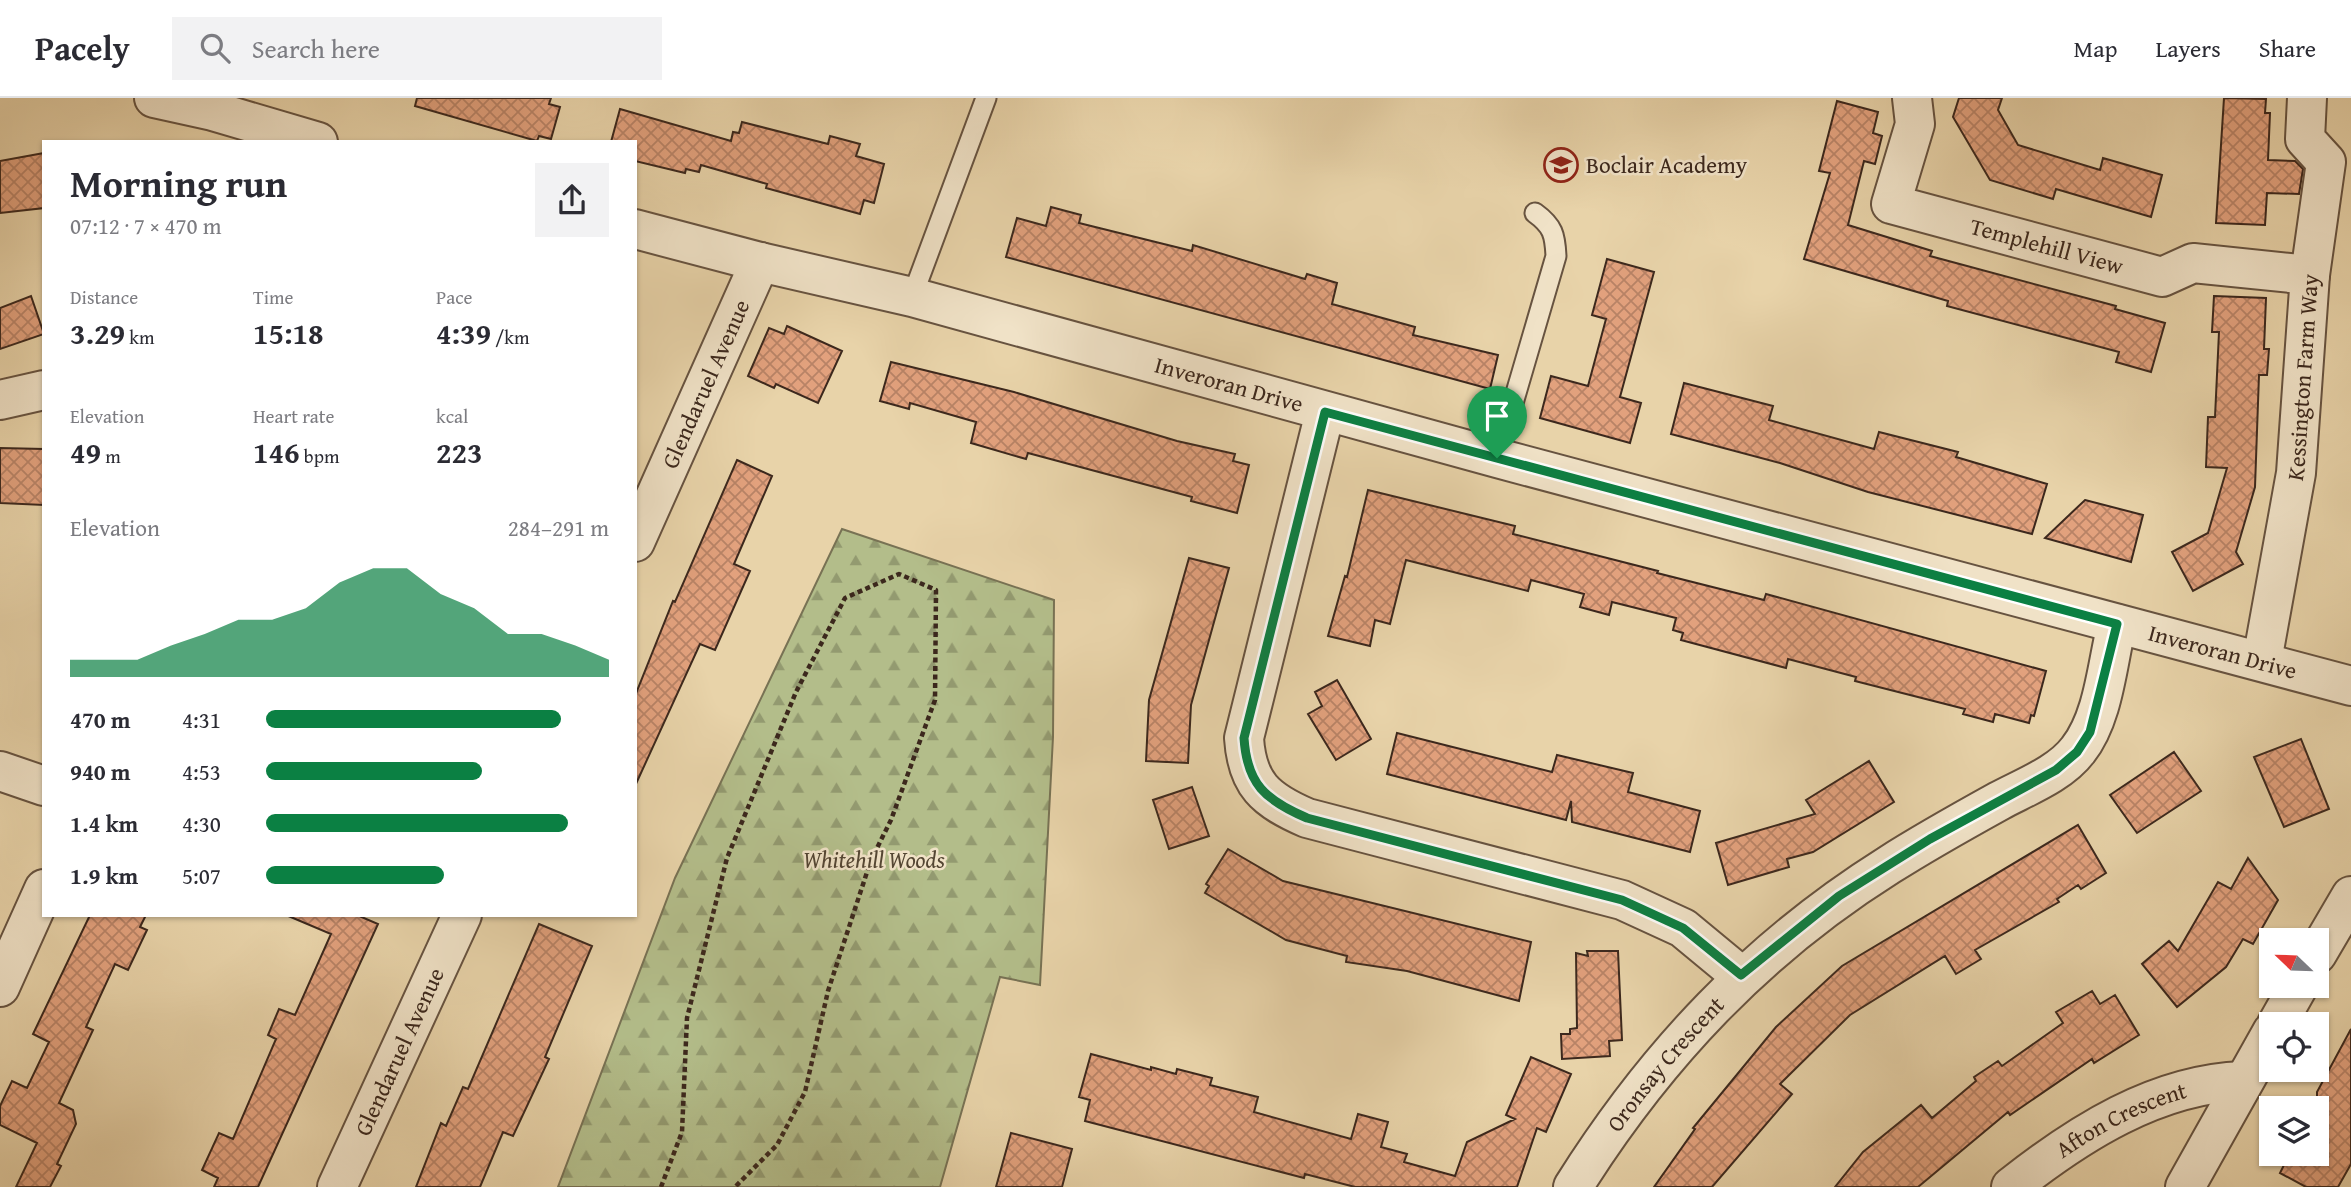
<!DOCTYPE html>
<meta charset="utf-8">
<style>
:root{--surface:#fff;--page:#f2f2f3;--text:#2b2b33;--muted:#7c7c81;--line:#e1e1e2;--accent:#0b8043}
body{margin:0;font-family:"Gentium Book Plus",serif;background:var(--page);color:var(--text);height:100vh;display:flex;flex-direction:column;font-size:26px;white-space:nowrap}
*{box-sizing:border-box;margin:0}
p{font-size:23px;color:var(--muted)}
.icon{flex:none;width:38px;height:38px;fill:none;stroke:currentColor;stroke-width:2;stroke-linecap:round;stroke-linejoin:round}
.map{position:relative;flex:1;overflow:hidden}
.details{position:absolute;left:42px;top:42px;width:595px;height:777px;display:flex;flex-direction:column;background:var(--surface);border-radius:0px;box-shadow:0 2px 5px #0004}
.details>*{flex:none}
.needle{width:46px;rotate:293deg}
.fabs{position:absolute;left:2259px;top:830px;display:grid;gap:14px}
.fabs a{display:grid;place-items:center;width:70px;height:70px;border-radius:0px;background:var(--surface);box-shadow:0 2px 5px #0004;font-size:35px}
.pin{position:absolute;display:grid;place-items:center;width:60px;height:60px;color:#fff;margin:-72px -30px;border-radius:50% 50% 50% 0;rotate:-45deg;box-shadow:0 0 7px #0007}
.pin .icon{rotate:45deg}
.round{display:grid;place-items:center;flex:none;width:74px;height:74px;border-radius:0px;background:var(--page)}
.head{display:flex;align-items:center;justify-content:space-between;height:119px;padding:0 28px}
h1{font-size:38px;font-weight:600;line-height:52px}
.metrics{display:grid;grid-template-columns:repeat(3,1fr);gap:10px;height:119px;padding:7px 28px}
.metrics div{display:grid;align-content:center}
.metrics b{font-size:30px;font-weight:600}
.metrics small{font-size:19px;font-weight:400}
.metrics p{font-size:19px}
.chart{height:196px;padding:14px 28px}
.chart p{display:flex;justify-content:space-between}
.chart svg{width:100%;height:126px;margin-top:7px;fill:var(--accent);opacity:.7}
ul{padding:0 28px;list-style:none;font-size:23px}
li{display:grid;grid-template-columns:112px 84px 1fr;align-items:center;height:52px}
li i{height:18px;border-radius:9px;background:var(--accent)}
header{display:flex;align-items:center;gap:42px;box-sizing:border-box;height:98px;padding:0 35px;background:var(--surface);border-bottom:2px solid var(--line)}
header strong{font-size:33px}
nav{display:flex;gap:38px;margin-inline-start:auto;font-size:24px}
.search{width:490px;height:63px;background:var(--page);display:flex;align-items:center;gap:18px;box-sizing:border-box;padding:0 24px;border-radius:0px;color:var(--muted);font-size:26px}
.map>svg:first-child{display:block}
</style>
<header>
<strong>Pacely</strong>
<div class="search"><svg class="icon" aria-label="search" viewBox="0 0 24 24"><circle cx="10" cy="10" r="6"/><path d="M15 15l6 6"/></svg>Search here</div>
<nav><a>Map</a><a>Layers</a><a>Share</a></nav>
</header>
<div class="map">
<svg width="2351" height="1089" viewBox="0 0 2351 1089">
<defs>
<pattern id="forest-firs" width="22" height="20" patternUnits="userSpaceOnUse" patternTransform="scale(1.75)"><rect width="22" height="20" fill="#b3bd8a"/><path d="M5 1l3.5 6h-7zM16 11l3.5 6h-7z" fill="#939a70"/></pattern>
<pattern id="building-cross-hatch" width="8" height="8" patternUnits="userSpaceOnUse" patternTransform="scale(1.75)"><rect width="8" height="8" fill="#e2a17d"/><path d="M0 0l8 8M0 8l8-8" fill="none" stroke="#b88366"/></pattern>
</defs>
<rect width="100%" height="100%" fill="#e8d3a9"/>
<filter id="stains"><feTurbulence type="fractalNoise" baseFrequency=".00286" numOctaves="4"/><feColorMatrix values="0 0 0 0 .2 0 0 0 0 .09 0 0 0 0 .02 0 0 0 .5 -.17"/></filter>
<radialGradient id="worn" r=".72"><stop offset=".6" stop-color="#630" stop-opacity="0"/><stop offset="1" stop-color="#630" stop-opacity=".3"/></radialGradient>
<path fill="url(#forest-firs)" stroke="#787254" stroke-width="2" d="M842 431 1054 502 1053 639 1040 887 1000 879 940 1089H558L675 780Z"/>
<path fill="url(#building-cross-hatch)" stroke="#3c281d" stroke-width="2" d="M417 0H551L549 6 560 9 551 41 539 38 537 43 415 8Z
M1959 0H2002L1998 12 2018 47 2100 72 2103 60 2162 77 2151 119 2056 91 2053 101 1990 82 1953 19Z
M2224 0 2266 1 2265 15H2270L2268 62 2295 63 2303 71 2299 96 2267 95 2265 127 2216 125Z
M1837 3 1878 14 1873 35 1882 38 1875 66 1864 63 1848 127 1932 153 1930 158 2116 208 2115 211 2165 225 2151 274 2116 264 2119 254 1947 208 1948 203 1804 161 1830 75 1819 73Z
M620 11 731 43 733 34 739 35 742 24 828 46 830 38 860 46 856 58 884 66 874 105 864 102 860 116 766 90 767 86 701 67 699 74 686 71 685 75 635 63V44H611Z
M44 55V110L0 115V63Z
M1051 109 1081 117 1079 125 1192 153 1193 147 1305 181 1307 176 1337 185 1332 206 1415 229 1413 237 1498 257 1490 291 1006 159 1017 120 1046 128Z
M1607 161 1654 174 1620 299 1641 305 1630 345 1540 320 1551 278 1588 288 1606 221 1592 217Z
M31 198 44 236 0 251V210Z
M2214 198 2266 200 2264 251H2269L2267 277H2259L2255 389 2236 454 2243 466 2193 493 2172 454 2208 435 2227 370 2206 369 2208 319H2215L2219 234H2212Z
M787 228 842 253 818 305 776 286 774 290 748 278 769 230 784 236Z
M891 264 1014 294 1177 343 1235 356 1233 363 1249 367 1237 415 1191 403 1192 399 1028 355 1026 361 971 345 976 324 910 305 909 311 880 303Z
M1684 285 1773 308 1769 322 1874 351 1879 334 1958 354 1956 359 2047 386 2032 436 1868 394 1780 365 1671 336Z
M0 350 44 351V407L0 405Z
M737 362 772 378 734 466 750 473 715 552 700 546 635 688V598L673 503 675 504Z
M1368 392 1515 428 1513 436 1658 473 1657 475 1764 502 1766 496 2046 573 2034 618 2031 617 2029 625 1995 616 1993 624 1963 616 1965 611 1855 583 1856 579 1788 561 1786 570 1681 542 1683 535 1673 532 1676 520 1612 504 1609 517 1580 509 1584 496 1531 482 1528 493 1406 462 1390 526 1375 522 1370 548 1328 538 1345 478 1347 479Z
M2085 402 2143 417 2131 464 2045 440Z
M1189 460 1229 470 1191 607 1188 665 1146 663 1149 602Z
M1337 582 1371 641 1336 662 1308 616 1322 608 1315 594Z
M1397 635 1552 674 1557 657 1633 675 1628 694 1700 713 1690 754 1572 724 1571 703 1566 722 1387 676Z
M2301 641 2329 711 2284 729 2254 659Z
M2174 654 2201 693 2137 735 2110 697Z
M1869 663 1894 704 1813 754 1787 761 1789 769 1728 787 1716 745 1815 716 1806 702Z
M1192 689 1209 738 1169 751 1153 702Z
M2078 727 2106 775 2081 791 2078 787 2057 801 2059 804 1975 852 1981 861 1956 876 1945 858 1850 917 1780 986 1792 996 1712 1089H1654L1695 1031 1693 1030 1776 929 1842 868Z
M1228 751 1283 783 1531 844 1519 903 1407 873 1346 864 1347 858 1286 842 1205 795 1209 788 1206 786Z
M2248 760 2278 802 2253 846 2243 841 2226 869 2177 909 2142 866 2169 843 2178 853 2218 784 2231 791Z
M90 817H146L140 829 147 832 128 872 115 866 86 929 93 932 59 1005 73 1012 76 1026 57 1066 61 1068 50 1089H16L37 1045 0 1027V1008L12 983 27 990 49 944 33 936Z
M286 817H357L378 826 258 1089H214L218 1080 202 1072 219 1035 233 1041 276 941 268 937 279 911 295 917 331 836Z
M539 826 592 848 545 959 549 961 513 1038 503 1034 480 1089H416L441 1025 446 1028 463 989 468 991Z
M1587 853H1618L1622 942 1609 943 1610 958 1562 961 1561 936H1570V931L1577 930 1576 855 1588 858Z
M2092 893 2100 906 2115 897 2139 937 2094 965 2092 961 2010 1017 2008 1014 1918 1089H1835L1863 1054 1921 1007 1932 1020 1976 983 1974 979 1998 963 2002 968 2063 925 2056 914Z
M2351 931V1066L2338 1089H2306L2280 1075 2290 1055H2317V994Z
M1091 956 1151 972V969L1176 976 1177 971 1212 980 1210 987 1258 999 1254 1014 1351 1041 1358 1016 1388 1024 1381 1049 1407 1056 1404 1064 1455 1078 1467 1044 1515 1021 1506 1017 1531 959 1571 976 1546 1034 1537 1030 1517 1089H1355L1305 1076 1304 1080 1085 1023 1090 1002 1079 999Z
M1011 1035 1072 1051 1062 1089H996Z"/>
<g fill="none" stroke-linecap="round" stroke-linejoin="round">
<g stroke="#675340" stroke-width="23">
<path id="lane" d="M912 199 986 0
M1497 360 1556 158C1555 137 1553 128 1535 115"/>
</g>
<g stroke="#675340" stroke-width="42">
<g id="street">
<path d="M154 0 213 13 318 44"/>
<path id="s1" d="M1912 0 1915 26 1891 106 2162 179 2193 165 2310 177"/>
<path id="s2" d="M635 131 760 164 912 199 1497 360 2351 588"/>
<path d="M0 302 44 292"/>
<path d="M1325 314 1244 640C1247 686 1265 702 1307 720L1622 802 1683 830 1741 878"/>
<path id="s3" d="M635 444 760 164"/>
<path id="s4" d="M2262 563 2296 375 2310 177 2326 64 2305 41 2307 0"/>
<path d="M0 673 44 688"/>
<path d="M2317 856 2351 798"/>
<path d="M0 889 44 791"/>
<path d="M2277 926 2299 887"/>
<path id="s5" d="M337 1089 462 817"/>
<path id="s6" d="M1573 1089C1656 957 1757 850 1889 767 1925 744 1961 724 1999 703 2025 689 2060 676 2078 652 2104 619 2107 566 2117 526"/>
<path id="s7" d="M2011 1089C2078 1036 2156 986 2243 983"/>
<path d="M2185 1089 2272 934"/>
</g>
</g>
<path stroke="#3c281d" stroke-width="4.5" stroke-dasharray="5 3.5" stroke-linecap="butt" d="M661 1089 682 1034 687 920 727 760 796 594 845 500 899 476 936 492 935 602 891 722 871 762 828 893 805 994 777 1047 735 1089"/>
<use href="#lane" stroke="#f0e2c7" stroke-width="19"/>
<use href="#street" stroke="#f0e2c7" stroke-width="38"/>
</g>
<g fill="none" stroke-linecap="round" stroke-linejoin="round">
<g stroke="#fff" stroke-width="14">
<path id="route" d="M1325 314 2117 526 2090 634 2077 654 2056 672 1930 741 1839 798 1741 877 1683 830 1622 802 1307 720C1265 702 1247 686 1244 640Z"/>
</g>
<use href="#route" stroke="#0b8043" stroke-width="9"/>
</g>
<defs>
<g id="school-ring" transform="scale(1.75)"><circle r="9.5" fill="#f0e2c7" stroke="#8f2418" stroke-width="1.5"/><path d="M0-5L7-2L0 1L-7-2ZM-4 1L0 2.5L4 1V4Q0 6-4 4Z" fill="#8f2418"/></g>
</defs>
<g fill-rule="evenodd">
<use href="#school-ring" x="1561" y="67"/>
</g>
<g text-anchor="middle" stroke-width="5" stroke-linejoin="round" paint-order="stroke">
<g font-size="23" fill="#3c281d" stroke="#f0e2c7" text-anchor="start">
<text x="1586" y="75">Boclair Academy</text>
</g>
<g font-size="23" fill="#3c281d" stroke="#f0e2c7">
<text dy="8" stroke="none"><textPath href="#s1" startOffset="271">Templehill View</textPath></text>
<text dy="8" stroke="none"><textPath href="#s4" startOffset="287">Kessington Farm Way</textPath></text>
<text dy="8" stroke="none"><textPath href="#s3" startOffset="173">Glendaruel Avenue</textPath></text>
<text dy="8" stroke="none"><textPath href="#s2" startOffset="614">Inveroran Drive</textPath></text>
<text dy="8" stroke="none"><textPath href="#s2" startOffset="1643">Inveroran Drive</textPath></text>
<text dy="8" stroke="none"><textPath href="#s5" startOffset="149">Glendaruel Avenue</textPath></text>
<text dy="8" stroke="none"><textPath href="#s6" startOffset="154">Oronsay Crescent</textPath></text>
<text dy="8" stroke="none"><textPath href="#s7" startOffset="130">Afton Crescent</textPath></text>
</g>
<g font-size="23" font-style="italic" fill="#544633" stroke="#f0e2c7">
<text x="874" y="770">Whitehill Woods</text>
</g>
</g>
<rect width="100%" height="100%" filter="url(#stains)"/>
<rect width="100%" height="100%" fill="url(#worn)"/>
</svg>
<div class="fabs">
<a><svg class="needle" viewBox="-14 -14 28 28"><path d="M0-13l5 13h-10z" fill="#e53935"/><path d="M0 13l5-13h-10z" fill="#7c7c81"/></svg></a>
<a><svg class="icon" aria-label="locate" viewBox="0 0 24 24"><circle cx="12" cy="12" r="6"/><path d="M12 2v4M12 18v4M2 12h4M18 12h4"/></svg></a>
<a><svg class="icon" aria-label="layers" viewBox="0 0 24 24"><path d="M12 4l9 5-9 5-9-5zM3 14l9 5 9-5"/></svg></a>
</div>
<div class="pin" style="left:1497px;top:360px;background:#1e9e55"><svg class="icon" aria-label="arrive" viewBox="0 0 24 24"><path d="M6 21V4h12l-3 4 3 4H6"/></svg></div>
<section class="details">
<div class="head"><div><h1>Morning run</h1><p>07:12 · 7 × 470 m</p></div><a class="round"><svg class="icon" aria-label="share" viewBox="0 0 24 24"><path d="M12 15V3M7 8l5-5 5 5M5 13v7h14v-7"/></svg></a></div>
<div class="metrics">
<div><p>Distance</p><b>3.29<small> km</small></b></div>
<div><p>Time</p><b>15:18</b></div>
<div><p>Pace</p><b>4:39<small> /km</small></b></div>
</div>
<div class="metrics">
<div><p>Elevation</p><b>49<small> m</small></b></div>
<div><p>Heart rate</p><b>146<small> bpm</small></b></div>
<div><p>kcal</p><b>223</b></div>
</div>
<div class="chart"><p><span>Elevation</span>284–291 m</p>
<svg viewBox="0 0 160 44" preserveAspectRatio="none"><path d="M0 44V38L10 38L20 38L30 33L40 29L50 24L60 24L70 20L80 11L90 6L100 6L110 15L120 20L130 29L140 29L150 33L160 38V44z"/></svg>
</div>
<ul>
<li><b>470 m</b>4:31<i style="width:86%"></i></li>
<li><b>940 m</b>4:53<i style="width:63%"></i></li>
<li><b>1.4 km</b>4:30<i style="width:88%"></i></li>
<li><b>1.9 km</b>5:07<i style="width:52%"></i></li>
</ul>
</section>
</div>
